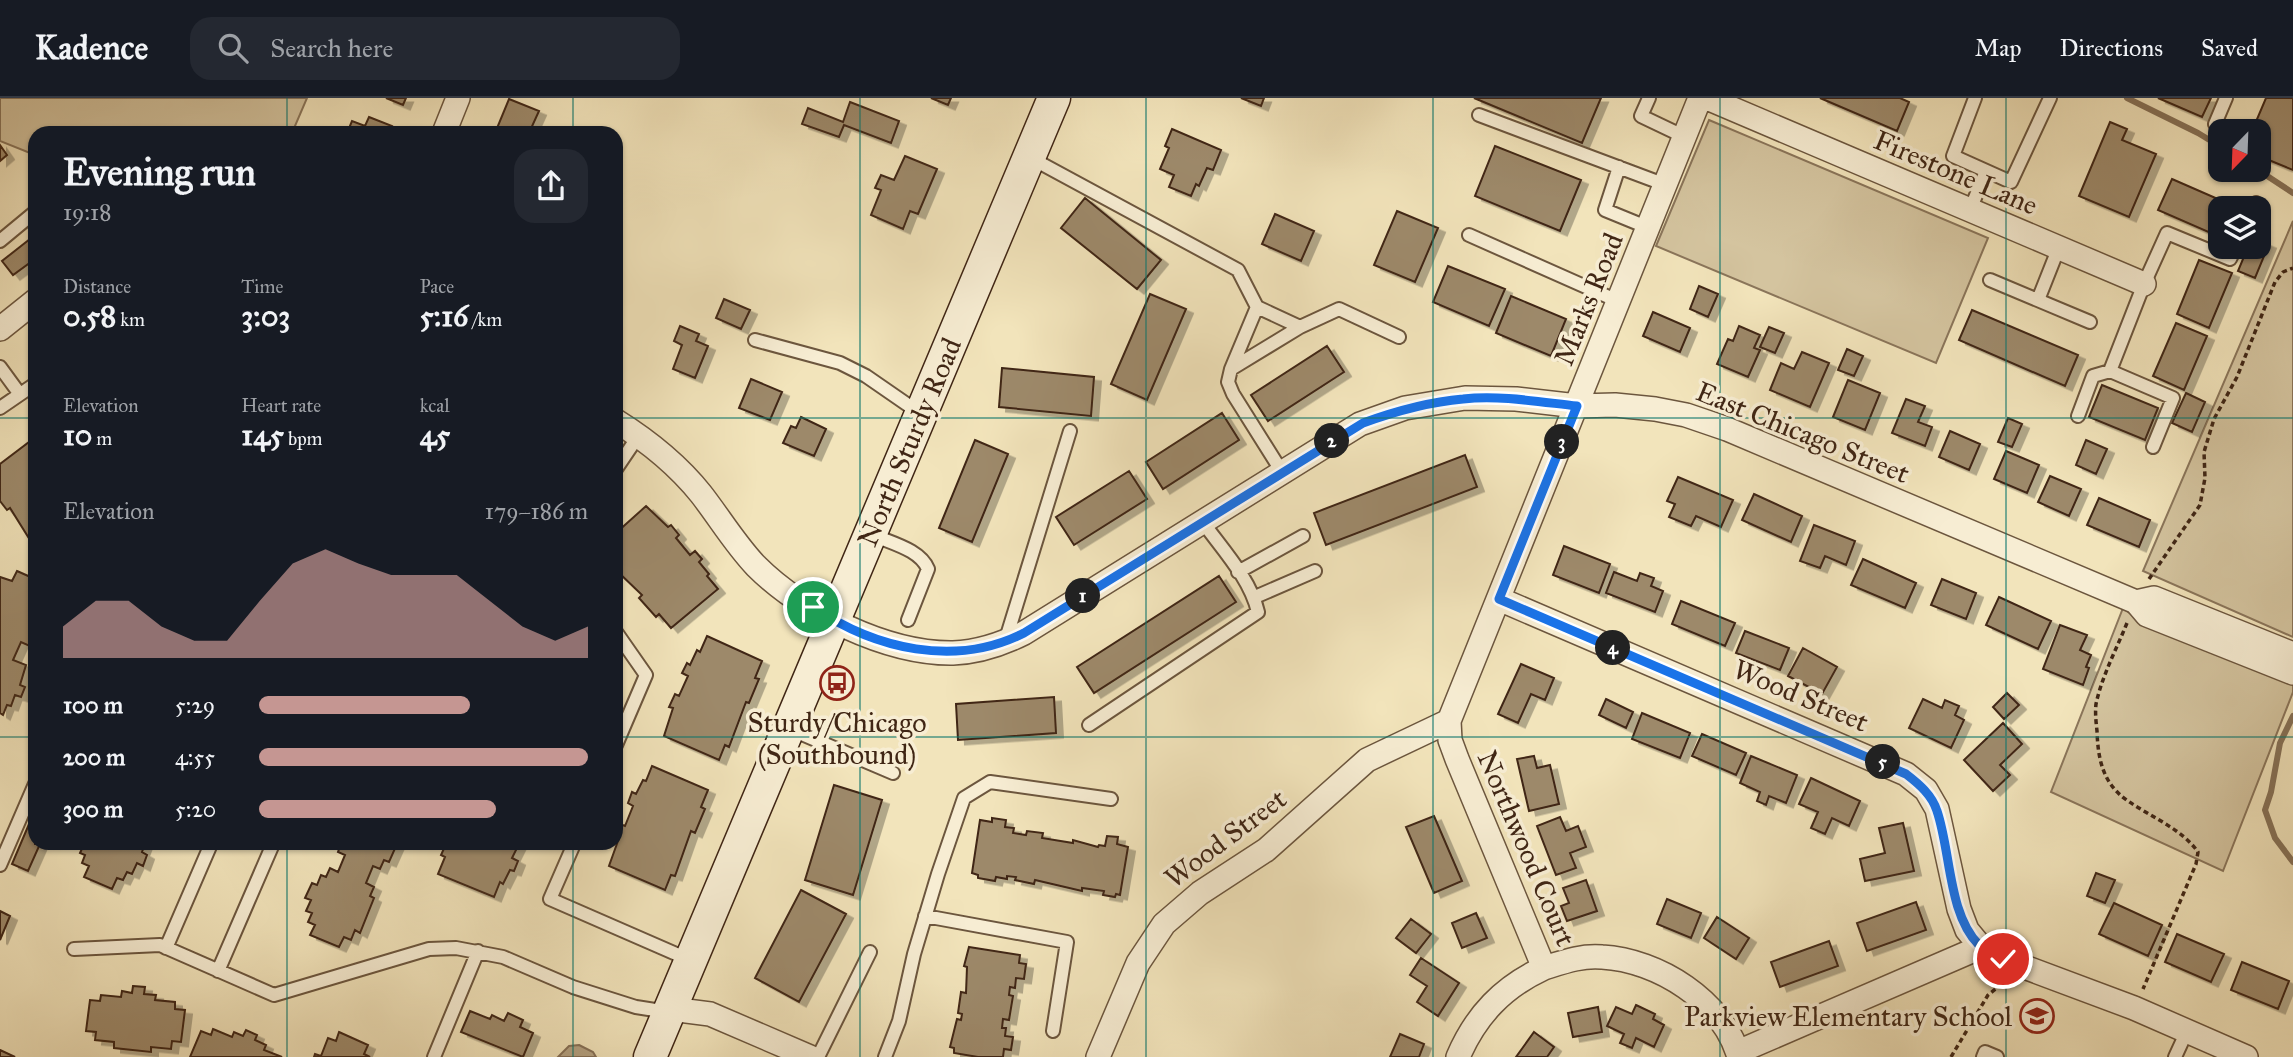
<!DOCTYPE html>
<meta charset="utf-8">
<style>
:root{--surface:#171b24;--page:#242831;--text:#f1f3f6;--muted:#9ea1a6;--line:#363941;--accent:#c59692}
body{margin:0;font-family:"IM FELL Great Primer",serif;background:var(--page);color:var(--text);height:100vh;display:flex;flex-direction:column;font-size:26px;white-space:nowrap}
*{box-sizing:border-box;margin:0}
p{font-size:23px;color:var(--muted)}
.icon{flex:none;width:38px;height:38px;fill:none;stroke:currentColor;stroke-width:2;stroke-linecap:round;stroke-linejoin:round}
.map{position:relative;flex:1;overflow:hidden}
.drawer{position:absolute;left:28px;top:28px;width:595px;height:724px;display:flex;flex-direction:column;background:var(--surface);border-radius:21px;box-shadow:0 2px 5px #0004}
.drawer>*{flex:none}
.needle{width:46px;rotate:203deg}
.tools{position:absolute;left:2208px;top:21px;display:grid;gap:14px}
.tools a{display:grid;place-items:center;width:63px;height:63px;border-radius:14px;background:var(--surface);box-shadow:0 2px 5px #0004;font-size:35px}
.pin{position:absolute;display:grid;place-items:center;width:60px;height:60px;color:#fff;margin:-30px;border:4px solid #fff;border-radius:50%;box-shadow:0 2px 7px #0007}
.km{position:absolute;width:35px;height:35px;margin:-18px;border-radius:50%;background:#222;color:#fff;font-size:19px;line-height:35px;text-align:center}
.round{display:grid;place-items:center;flex:none;width:74px;height:74px;border-radius:21px;background:var(--page)}
.head{display:flex;align-items:center;justify-content:space-between;height:119px;padding:0 35px}
h1{font-size:38px;font-weight:700;line-height:52px}
.figures{display:grid;grid-template-columns:repeat(3,1fr);gap:10px;height:119px;padding:7px 35px}
.figures div{display:grid;align-content:center}
.figures b{font-size:30px;font-weight:700}
.figures small{font-size:19px;font-weight:400}
.figures p{font-size:19px}
.chart{height:196px;padding:14px 35px}
.chart p{display:flex;justify-content:space-between}
.chart svg{width:100%;height:126px;margin-top:7px;fill:var(--accent);opacity:.7}
ul{padding:0 35px;list-style:none;font-size:23px}
li{display:grid;grid-template-columns:112px 84px 1fr;align-items:center;height:52px}
li i{height:18px;border-radius:9px;background:var(--accent)}
header{display:flex;align-items:center;gap:42px;box-sizing:border-box;height:98px;padding:0 35px;background:var(--surface);border-bottom:2px solid var(--line)}
header strong{font-size:33px}
nav{display:flex;gap:38px;margin-inline-start:auto;font-size:24px}
.search{width:490px;height:63px;background:var(--page);display:flex;align-items:center;gap:18px;box-sizing:border-box;padding:0 24px;border-radius:21px;color:var(--muted);font-size:26px}
.map>svg:first-child{display:block}
</style>
<header>
<strong>Kadence</strong>
<div class="search"><svg class="icon" aria-label="search" viewBox="0 0 24 24"><circle cx="10" cy="10" r="6"/><path d="M15 15l6 6"/></svg>Search here</div>
<nav><a>Map</a><a>Directions</a><a>Saved</a></nav>
</header>
<div class="map">
<svg width="2293" height="959" viewBox="0 0 2293 959">
<defs>
<filter id="shadow"><feDropShadow dx="7" dy="4.5" stdDeviation="0" flood-color="#0004"/></filter>
</defs>
<rect width="100%" height="100%" fill="#f2e4bb"/>
<filter id="stains"><feTurbulence type="fractalNoise" baseFrequency=".00286" numOctaves="4"/><feColorMatrix values="0 0 0 0 .2 0 0 0 0 .09 0 0 0 0 .02 0 0 0 .5 -.17"/></filter>
<radialGradient id="worn" r=".72"><stop offset=".6" stop-color="#630" stop-opacity="0"/><stop offset="1" stop-color="#630" stop-opacity=".3"/></radialGradient>
<path fill="#d4c49f" stroke="#8a755a" stroke-width="2" d="M0 0H307L292 35H35V57L0 43Z
M1709 22 1988 140 1936 265 1656 148Z
M2293 123V539L2143 473Z
M2123 510 2140 523 2293 585V594L2223 773 2051 694Z"/>
<path fill="#b5a383" stroke="#867157" stroke-width="2" d="M579 947 593 954 596 959H558L569 948Z"/>
<g fill="none" stroke-linecap="round" stroke-linejoin="round">
<path stroke="#867157" stroke-width="6" d="M2127 0 2198 35 2221 49
M2258 72 2293 95
M2293 618 2280 645 2271 694 2265 712 2275 740 2293 764"/>
</g>
<path fill="#9d896b" stroke="#402615" stroke-width="2" filter="url(#shadow)" d="M386 0H406L403 7Z
M931 0H951L948 7Z
M1241 0H1264L1261 8Z
M1474 0H1601L1582 45Z
M1820 0H1900L1909 4 1897 33Z
M2158 0H2211L2202 19Z
M2266 0H2293V72L2259 58V33H2252Z
M509 1 539 13 529 35H495Z
M850 4 899 23 891 45 844 27 839 39 802 26 808 10 843 24Z
M369 19 392 28 389 35H347L352 23 365 28Z
M2110 24 2127 31 2122 42 2156 56 2129 119 2079 98Z
M1172 31 1221 52 1213 72 1207 70 1199 88 1196 86 1191 98 1169 89 1174 77 1160 71 1169 50 1165 48Z
M0 47 7 57 0 63Z
M1495 48 1581 82 1560 133 1475 98Z
M905 58 937 71 918 116 910 113 903 131 871 117 881 92 875 90 881 77 894 82Z
M2172 81 2227 105 2224 110H2221V118L2213 136 2158 112Z
M1085 100 1161 162 1137 191 1061 130Z
M1397 113 1438 130 1415 184 1374 167Z
M1275 116 1314 133 1301 163 1262 146Z
M35 137V161L13 177 2 163Z
M2259 142 2269 146 2255 180 2238 173 2248 149H2259Z
M2199 162 2232 175 2209 230 2177 216Z
M1448 168 1505 191 1489 228 1433 204Z
M1699 188 1718 196 1708 219 1690 211Z
M1150 196 1186 211 1147 302 1111 286Z
M1511 198 1566 221 1551 258 1496 235Z
M724 201 750 212 741 231 716 220Z
M1972 212 2078 257 2065 288 1959 242Z
M1653 214 1690 230 1680 254 1643 238Z
M2176 225 2207 238 2184 292 2153 278Z
M680 228 699 236 696 243 708 248 695 280 673 271 682 247 674 243Z
M1739 228 1760 237 1754 250 1760 252 1748 279 1717 266 1728 241 1733 243Z
M1769 229 1784 235 1775 255 1760 249Z
M1327 248 1344 274 1268 323 1251 297Z
M1847 251 1863 258 1854 278 1838 272Z
M1802 254 1829 265 1810 309 1770 292 1781 265 1794 271Z
M1002 270 1094 279 1091 318 999 309Z
M751 281 782 294 770 322 739 310Z
M1848 282 1880 295 1865 332 1833 319Z
M2102 287 2158 310 2145 342 2089 319Z
M2186 295 2205 304 2192 334 2172 325Z
M1906 301 1925 308 1918 324 1932 329 1925 348 1892 335Z
M1222 315 1239 342 1163 391 1146 364Z
M801 319 826 331 814 358 783 345 791 328 796 330Z
M2008 320 2022 326 2012 349 1998 344Z
M1950 333 1980 346 1969 372 1939 359Z
M33 341 35 344V450L10 410 7 412 0 403V366Z
M975 342 1008 356 972 444 939 430Z
M2086 342 2107 351 2096 376 2076 367Z
M2006 353 2039 367 2027 395 1994 381Z
M1465 357 1477 389 1326 447 1314 415Z
M1129 373 1147 401 1074 447 1056 419Z
M2050 378 2081 391 2069 418 2038 404Z
M1678 379 1733 402 1721 429 1696 418 1691 428 1669 419 1675 406 1667 403Z
M1754 396 1802 418 1791 444 1742 422Z
M2099 400 2150 422 2139 449 2087 427Z
M646 408 668 429 671 427 679 437 676 440 690 457 695 453 702 461 699 464 709 476 707 478 718 491 671 530 659 516 656 519 639 500 642 497 616 472V435Z
M1814 427 1855 443 1846 467 1825 458 1820 470 1800 463Z
M1564 448 1610 466 1599 495 1553 477Z
M1863 461 1916 485 1905 510 1851 487Z
M17 473 35 481V542L32 549 21 544 13 562 26 567 20 587 25 589 21 599 15 597 11 608 7 607 3 617 0 615V479L12 483Z
M1614 474 1637 483 1640 475 1654 480 1651 488 1663 493 1655 514 1606 495Z
M1219 478 1236 504 1094 595 1077 569Z
M1942 481 1976 495 1966 521 1931 507Z
M1999 499 2051 523 2038 551 1986 527Z
M1681 503 1735 525 1725 548 1672 526Z
M2060 527 2087 537 2080 552 2091 557 2086 569 2089 570 2083 587 2043 571Z
M1745 533 1789 550 1780 572 1736 555Z
M707 538 762 563 755 580 759 581 749 605 746 604 729 649 725 647 719 662 664 638 673 610 669 609 675 596 679 598 688 578 682 575 687 565 690 567 697 552 700 554Z
M1803 550 1837 569 1822 596 1788 578Z
M1521 566 1554 580 1545 602 1531 596 1518 625 1498 616Z
M2007 595 2019 607 2004 621 1993 609Z
M1054 599 1056 635 958 642 956 606Z
M1606 601 1633 614 1626 630 1599 617Z
M1923 601 1942 610 1945 602 1959 608 1955 617 1964 622 1951 650 1909 630Z
M1642 615 1690 635 1680 660 1632 641Z
M2003 625 2022 646 2000 667 2010 677 1993 693 1964 662Z
M1702 636 1746 655 1736 677 1692 658Z
M1534 658 1537 670 1550 667 1559 706 1529 713 1517 661Z
M1751 658 1797 677 1786 705 1769 698 1766 707 1757 703 1760 694 1740 685Z
M652 668 708 692 701 709 705 711 695 735 691 733 675 778 671 777 665 792 609 768 619 740 616 736 620 726 625 728 633 708 628 705 632 694 636 696 643 682 646 683Z
M1811 680 1860 703 1849 728 1832 720 1825 736 1811 730 1818 714 1799 706Z
M834 687 882 702 853 797 805 782Z
M35 712V746H40L28 773 12 766Z
M1434 718 1462 783 1434 795 1406 729Z
M1560 719 1566 733 1578 728 1586 749 1570 755 1576 770 1556 777 1537 728Z
M992 720 1006 722 1005 729 1014 730 1013 735 1026 737 1027 733 1043 735 1042 740 1073 745V742L1098 749 1099 747 1105 748 1107 738 1118 739 1117 746 1128 749 1120 797 1116 796 1115 799 1103 797 1104 793 1082 790V793L1035 782 1034 786 1015 782 1016 779 1007 778V781L996 779 995 783 978 780V777L972 775 980 722 992 724Z
M1903 725 1914 773 1865 783 1860 761 1885 755 1879 730Z
M84 746H145L142 754 147 757 143 768 137 765 132 776 127 774 123 782 117 780 112 791 84 779 89 768 82 765 85 757 80 755Z
M341 746H397L389 764 384 762 380 771 373 768 366 785 374 789 370 798 374 800 360 835 355 832 351 842 344 839 339 849 310 837 315 827 308 824 312 815 306 813 311 802 305 800 312 785 317 787 321 777 326 779 330 770 338 774 345 757 338 754Z
M446 746H519L512 760 518 763 514 773 510 772 503 786 500 784 494 799 438 776 445 759 441 757Z
M2096 775 2115 782 2105 805 2087 798Z
M1586 782 1597 813 1567 823 1561 808 1569 805 1563 790Z
M801 792 846 816 799 904 755 880Z
M1667 801 1701 815 1691 840 1657 826Z
M1916 804 1926 832 1867 853 1857 825Z
M2114 805 2162 827 2148 858 2099 836Z
M0 813 10 818 0 842Z
M1476 815 1487 840 1462 850 1452 825Z
M1717 819 1749 840 1736 861 1704 840Z
M1411 821 1431 836 1416 855 1396 840Z
M2177 836 2224 856 2211 884 2165 864Z
M1829 843 1838 868 1780 889 1771 864Z
M969 849 1020 857 1019 865 1026 866 1024 881 1016 880 1015 890 1010 889 1009 897 1013 898 1009 922 1003 921 1002 930H1006L1005 938 1013 939 1011 952 1004 951 1003 959H978L954 955V950L950 949 957 921 961 922 962 916 958 915 961 894 966 895 967 869 964 868Z
M1421 860 1459 885 1438 918 1417 904 1427 888 1410 877Z
M2242 864 2289 883 2278 911 2231 892Z
M133 888 145 889 144 896 156 897 155 902 175 904V911L185 912 181 944 172 943 171 951 151 949V954L114 950V944L95 942 96 934 86 933 90 902 100 903 101 897 121 899 122 893 132 895Z
M1636 907 1655 916 1653 921 1664 927 1654 949 1636 940 1632 950 1620 945 1624 936 1607 928 1616 909 1632 916Z
M1598 909 1602 934 1573 939 1568 915Z
M470 913 490 921 492 917 504 923 508 915 523 922 520 929 533 935 523 959 461 934Z
M213 931 232 939 234 934 243 938 246 932 257 937 255 942 266 947 264 952 282 959H190L201 933 211 937Z
M339 934 368 947 364 956 370 959H314L315 956 321 958 328 940 336 943Z
M1534 934 1554 949 1547 959H1516Z
M1400 936 1424 946 1419 959H1390Z
M0 952 15 959H0Z"/>
<g fill="none" stroke-linecap="round" stroke-linejoin="round">
<g stroke="#6c563e" stroke-width="16">
<path id="lane" d="M1649 0 1641 18 1685 39
M1975 0 1953 58 2011 84 2050 0
M1479 17 1666 87
M2215 26 2226 0
M1029 59 1238 172 1257 209 1231 271 1228 284 1233 296 1282 374
M1619 69 1605 112 1649 130
M2253 110 2256 105
M1970 112 1986 73
M1469 137 1620 204
M0 143 35 114
M1990 182 2090 224
M2038 202 2059 149
M1257 209 1300 229 1339 211 1399 239
M755 242 840 265 866 278 921 316
M0 269 19 295
M1231 271 1300 229
M0 310 35 286
M2078 318 2093 278 2110 273
M2153 349 2173 300 2110 273 2144 186 2167 135 2230 161 2236 149
M616 371 639 337
M871 436C890 445 920 451 928 471L908 522
M1238 474 1303 438
M1255 499 1315 473
M616 534 646 577 616 647
M1005 544 1070 333
M1089 627 1258 514C1250 480 1222 451 1202 423
M790 631 893 675
M574 746 550 801 690 862
M0 767 35 686
M925 818 1067 844 1053 933
M166 850 211 746
M74 851 160 847 274 897 429 851 456 850 503 859 573 889 636 909 655 912H667
M218 873 273 746
M434 959 478 853
M818 959 870 854
M885 959 899 923 914 856 938 776 964 700 990 684 1111 701
M1983 959 1985 954 1997 959
M2175 959 2187 933"/>
</g>
<g stroke="#6c563e" stroke-width="26">
<path id="street" d="M1700 0 1449 623 1450 642 1457 661 1544 870C1563 864 1582 857 1602 859 1658 862 1723 903 1739 959
M1707 0 2144 186
M444 35 458 0
M0 231 35 203
M616 323C648 343 677 366 701 396 719 419 735 446 756 468 802 514 887 556 953 555 978 554 1002 546 1024 535L1360 326 1405 310 1465 300 1516 301 1577 308 1615 307 1655 311 1686 317 1727 331 2136 504 2147 517 2293 575
M1499 501 1906 676 1926 692 1937 711 1959 811 1967 832 1981 849 2003 861 2134 910 2246 959
M2136 504 2154 500 2293 556
M671 911 710 916 810 959
M1738 954 1981 849
M1098 959 1138 865 1164 826 1200 795 1266 752 1367 662 1449 623
M1458 959C1476 917 1503 889 1544 870"/>
</g>
<g stroke="#402615" stroke-width="35">
<path id="secondary" d="M650 959 1054 0"/>
</g>
<path stroke="#402615" stroke-width="3.5" stroke-dasharray="5 3.5" stroke-linecap="butt" d="M2149 481 2200 407 2205 380 2204 354 2214 321 2237 279 2275 184 2283 174 2293 170
M2127 525C2116 552 2102 578 2096 606 2095 615 2096 624 2097 633 2098 662 2103 686 2128 703 2151 719 2182 731 2198 754L2196 766 2143 891
M1951 959 1988 897 2003 885"/>
<use href="#lane" stroke="#f7edd3" stroke-width="12"/>
<use href="#street" stroke="#f7edd3" stroke-width="23"/>
<use href="#secondary" stroke="#f7edd3" stroke-width="32"/>
</g>
<g fill="none" stroke-linecap="round" stroke-linejoin="round">
<g stroke="#fff" stroke-width="14">
<path id="route" d="M813 509C875 551 955 570 1024 535L1363 325C1396 313 1428 304 1463 301 1500 297 1540 304 1577 308L1499 501 1906 676C1919 686 1932 697 1937 713 1951 754 1948 816 1979 847 1986 853 1995 857 2003 861"/>
</g>
<use href="#route" stroke="#1a73e8" stroke-width="9"/>
</g>
<path fill="none" stroke="#0f766e" stroke-width="2" stroke-opacity="0.55" d="M287 0V35M573 0V35M860 0V959M1146 0V959M1433 0V959M1720 0V959M2006 0V959M0 320H35M616 320H2293M0 639H35M616 639H2293M287 746V959M573 746V959"/>
<defs>
<g id="bus-ring" transform="scale(1.75)"><circle r="9.5" fill="#f7edd3" stroke="#8f2418" stroke-width="1.5"/><path d="M-5-6H5V4H4V6H2V4H-2V6H-4V4H-5ZM-3.5-4V0h7V-4ZM-3.5 1.2v1.5H-2V1.2ZM2 1.2v1.5H3.5V1.2Z" fill="#8f2418"/></g>
<g id="school-ring" transform="scale(1.75)"><circle r="9.5" fill="#f7edd3" stroke="#8f2418" stroke-width="1.5"/><path d="M0-5L7-2L0 1L-7-2ZM-4 1L0 2.5L4 1V4Q0 6-4 4Z" fill="#8f2418"/></g>
</defs>
<g fill-rule="evenodd">
<use href="#bus-ring" x="837" y="585"/>
<use href="#school-ring" x="2037" y="918"/>
</g>
<g text-anchor="middle" stroke-width="7" stroke-linejoin="round" paint-order="stroke">
<g font-size="28" fill="#402615" stroke="#f7edd3">
<text transform="translate(1956 74) rotate(23)" y="10">Firestone Lane</text>
<text transform="translate(1588 201) rotate(-68)" y="10">Marks Road</text>
<text transform="translate(1803 334) rotate(22)" y="10">East Chicago Street</text>
<text transform="translate(909 344) rotate(-67)" y="10">North Sturdy Road</text>
<text transform="translate(1801 597) rotate(23)" y="10">Wood Street</text>
<text transform="translate(1225 740) rotate(-37)" y="10">Wood Street</text>
<text transform="translate(1527 750) rotate(67)" y="10">Northwood Court</text>
</g>
<g font-size="28" fill="#402615" stroke="#f7edd3">
<text x="837" y="634">Sturdy/Chicago<tspan x="837" dy="32">(Southbound)</tspan></text>
<text x="2012" y="928" text-anchor="end">Parkview Elementary School</text>
</g>
</g>
<rect width="100%" height="100%" filter="url(#stains)"/>
<rect width="100%" height="100%" fill="url(#worn)"/>
</svg>
<div class="tools">
<a><svg class="needle" viewBox="-14 -14 28 28"><path d="M0-13l5 13h-10z" fill="#e53935"/><path d="M0 13l5-13h-10z" fill="#9ea1a6"/></svg></a>
<a><svg class="icon" aria-label="layers" viewBox="0 0 24 24"><path d="M12 4l9 5-9 5-9-5zM3 14l9 5 9-5"/></svg></a>
</div>
<div class="pin" style="left:813px;top:509px;background:#1e9e55"><svg class="icon" aria-label="arrive" viewBox="0 0 24 24"><path d="M6 21V4h12l-3 4 3 4H6"/></svg></div>
<div class="pin" style="left:2003px;top:861px;background:#d93025"><svg class="icon" aria-label="check" viewBox="0 0 24 24"><path d="M5 12l5 5 9-10"/></svg></div>
<b class="km" style="left:1083px;top:498px">1</b>
<b class="km" style="left:1332px;top:343px">2</b>
<b class="km" style="left:1562px;top:344px">3</b>
<b class="km" style="left:1613px;top:550px">4</b>
<b class="km" style="left:1883px;top:664px">5</b>
<section class="drawer">
<div class="head"><div><h1>Evening run</h1><p>19:18</p></div><a class="round"><svg class="icon" aria-label="share" viewBox="0 0 24 24"><path d="M12 15V3M7 8l5-5 5 5M5 13v7h14v-7"/></svg></a></div>
<div class="figures">
<div><p>Distance</p><b>0.58<small> km</small></b></div>
<div><p>Time</p><b>3:03</b></div>
<div><p>Pace</p><b>5:16<small> /km</small></b></div>
</div>
<div class="figures">
<div><p>Elevation</p><b>10<small> m</small></b></div>
<div><p>Heart rate</p><b>145<small> bpm</small></b></div>
<div><p>kcal</p><b>45</b></div>
</div>
<div class="chart"><p><span>Elevation</span>179–186 m</p>
<svg viewBox="0 0 160 44" preserveAspectRatio="none"><path d="M0 44V33L10 24L20 24L30 33L40 38L50 38L60 24L70 11L80 6L90 11L100 15L110 15L120 15L130 24L140 33L150 38L160 33V44z"/></svg>
</div>
<ul>
<li><b>100 m</b>5:29<i style="width:64%"></i></li>
<li><b>200 m</b>4:55<i style="width:100%"></i></li>
<li><b>300 m</b>5:20<i style="width:72%"></i></li>
</ul>
</section>
</div>
